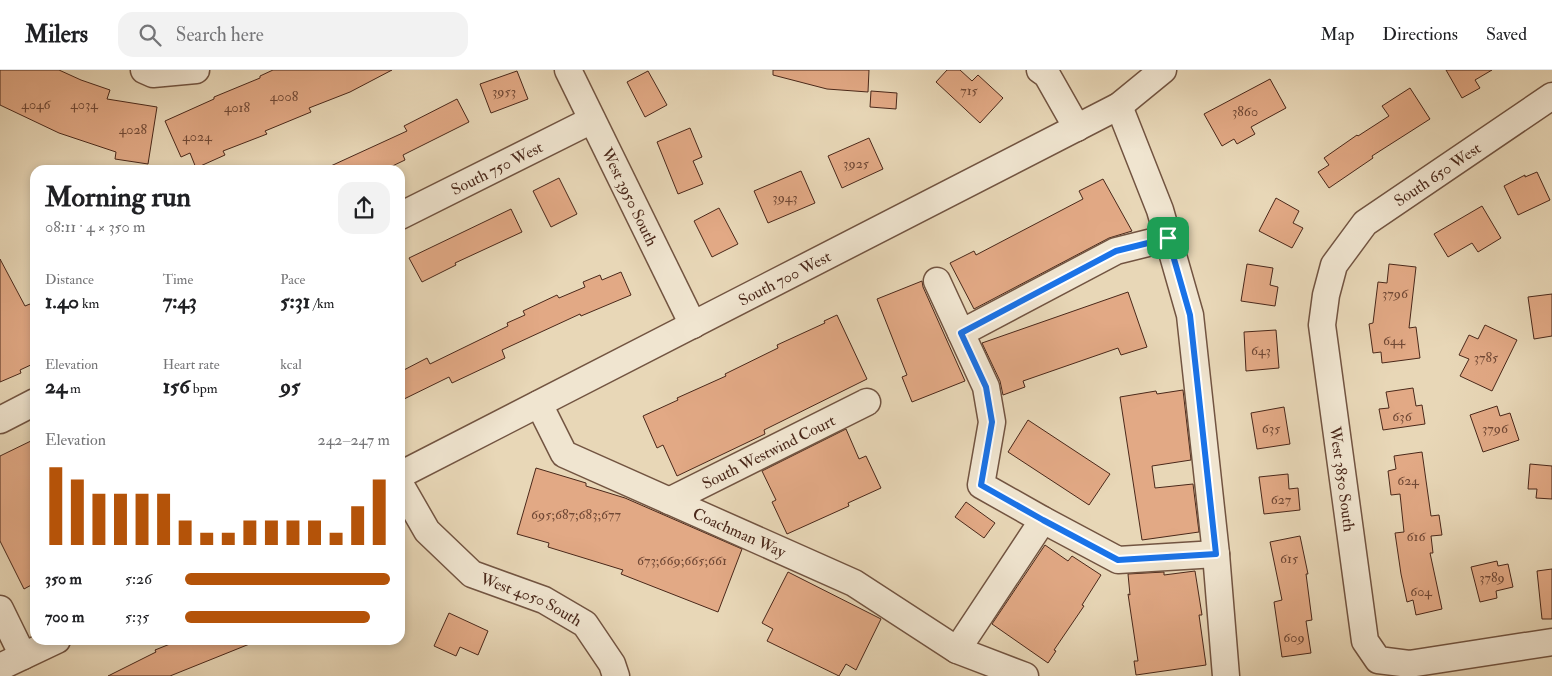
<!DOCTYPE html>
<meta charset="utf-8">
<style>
:root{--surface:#fff;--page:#f2f2f2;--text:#202124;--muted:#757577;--line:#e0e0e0;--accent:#b45309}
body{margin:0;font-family:"IM FELL Double Pica",serif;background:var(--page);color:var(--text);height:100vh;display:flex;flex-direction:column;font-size:19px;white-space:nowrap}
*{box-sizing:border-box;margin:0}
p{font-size:16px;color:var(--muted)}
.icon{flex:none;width:28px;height:28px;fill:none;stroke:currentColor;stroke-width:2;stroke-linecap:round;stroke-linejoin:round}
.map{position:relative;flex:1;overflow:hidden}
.side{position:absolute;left:30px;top:95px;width:375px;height:480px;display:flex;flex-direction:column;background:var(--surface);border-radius:15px;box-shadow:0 2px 8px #0003}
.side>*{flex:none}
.pin{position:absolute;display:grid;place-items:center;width:42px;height:42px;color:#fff;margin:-21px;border-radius:10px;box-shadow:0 2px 8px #0006}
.round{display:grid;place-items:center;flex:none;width:52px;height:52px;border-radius:15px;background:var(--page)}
.overview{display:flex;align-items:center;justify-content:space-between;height:85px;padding:0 15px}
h1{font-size:28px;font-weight:700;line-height:38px}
.figures{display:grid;grid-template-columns:repeat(3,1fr);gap:8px;height:85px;padding:5px 15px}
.figures div{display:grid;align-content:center}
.figures b{font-size:21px;font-weight:700}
.figures small{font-size:14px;font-weight:400}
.figures p{font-size:14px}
.chart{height:140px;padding:10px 15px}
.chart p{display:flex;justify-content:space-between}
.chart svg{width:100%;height:90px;margin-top:5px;stroke:var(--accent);stroke-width:6}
ul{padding:0 15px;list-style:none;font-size:16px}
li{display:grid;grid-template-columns:80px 60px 1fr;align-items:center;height:38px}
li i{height:12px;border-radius:6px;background:var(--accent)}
header{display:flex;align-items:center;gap:30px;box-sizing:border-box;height:70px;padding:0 25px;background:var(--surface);border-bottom:1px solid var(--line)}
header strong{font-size:24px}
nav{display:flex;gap:28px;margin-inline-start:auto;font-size:18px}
.search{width:350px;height:45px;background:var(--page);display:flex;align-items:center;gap:12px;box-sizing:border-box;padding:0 18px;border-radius:15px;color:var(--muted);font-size:19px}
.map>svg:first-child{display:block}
</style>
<header>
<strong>Milers</strong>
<div class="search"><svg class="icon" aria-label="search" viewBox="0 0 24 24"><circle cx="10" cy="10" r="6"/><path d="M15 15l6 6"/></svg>Search here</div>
<nav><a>Map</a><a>Directions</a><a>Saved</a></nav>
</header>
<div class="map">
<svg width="1552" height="606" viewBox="0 0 1552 606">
<rect width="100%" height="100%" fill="#e8d7b7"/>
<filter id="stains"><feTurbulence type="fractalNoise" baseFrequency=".004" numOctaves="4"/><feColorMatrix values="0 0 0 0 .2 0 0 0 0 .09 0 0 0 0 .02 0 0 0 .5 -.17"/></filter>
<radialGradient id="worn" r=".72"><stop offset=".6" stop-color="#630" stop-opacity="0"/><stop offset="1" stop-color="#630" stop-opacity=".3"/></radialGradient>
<path fill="#e2a985" stroke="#4a281a" d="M0 0H59L81 10 110 20 107 29 157 37 148 94 115 89 116 82 59 63 0 35Z
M273 0H392L350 22 309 38 311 42 265 61 267 64 223 81 225 85 196 98 190 83 181 87 165 51 214 29V27L260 8V6Z
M773 0H869L868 22 827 19 773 5Z
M947 0H960L972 11 978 5 1003 28 980 53 936 12Z
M1446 0H1492L1475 10 1480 18 1462 28Z
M517 1 528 29 491 43 480 14Z
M648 1 667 35 645 47 627 12Z
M1270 9 1286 38 1251 57 1255 64 1237 74 1234 69 1222 76 1204 44Z
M1410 18 1430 49 1372 86 1373 88 1329 118 1318 102 1329 95 1324 88 1357 65 1358 66 1389 46 1382 36Z
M871 21 897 23 896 39 870 37Z
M457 29 469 52 403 85 405 90 384 100H322L407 61 404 56Z
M690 58 702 87 693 91 703 114 678 124 657 72Z
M869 68 883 99 842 118 828 86Z
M801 101 815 133 768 153 754 121Z
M1537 102 1550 130 1518 145 1504 116 1525 105V107Z
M559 108 577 144 551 157 533 121Z
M1103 109 1132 161 1109 168 974 239 950 193 974 181 976 185 1083 129 1079 121Z
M1276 128 1299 141 1293 153 1303 158 1292 178 1259 161Z
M1482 136 1501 168 1478 182 1472 173 1448 187 1434 164Z
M719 138 738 174 712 187 694 151Z
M511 139 522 162 455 193 456 195 422 212 409 188Z
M0 189 25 236 35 232V293L20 300 21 303 0 312Z
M1247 194 1273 198 1270 215 1278 217 1275 236 1241 231Z
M1389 194 1416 197 1409 258 1416 257 1420 288 1382 293 1381 282 1373 283 1369 254 1373 253 1378 212 1387 213Z
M621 202 631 225 581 246 580 244 502 280 505 288 452 313 449 307 400 331V302L427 288 430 294 508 256 507 253 525 245 523 241 557 225 559 228 585 217 583 212 600 205 602 210Z
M922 211 923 217 965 311 912 332 902 307 907 305 877 229Z
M1128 222 1147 277 1121 285 1118 278 1023 311 1025 317 1003 325 1000 311 982 273Z
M1552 224V266L1534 269 1528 227Z
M837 245 867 309 764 360 765 364 677 406 663 375 657 378 643 346 678 330 677 328 726 306 725 304 778 278 777 275 825 253 824 251Z
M1485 255 1517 270 1492 321 1460 306 1469 289 1459 285 1469 265 1478 269Z
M1276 260 1279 298 1246 301 1244 262Z
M1413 318 1416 336 1422 335 1425 354 1383 360 1379 339 1389 338 1386 322Z
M1183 320 1191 390 1152 396 1155 418 1193 414 1199 462 1142 470 1120 327 1156 321 1157 324Z
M1497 336 1500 346 1510 343 1519 370 1483 382 1470 345Z
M1284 337 1290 374 1257 379 1251 343Z
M1028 350 1110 404 1089 435 1008 382Z
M846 359 859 389 866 386 881 418 848 433 849 436 787 464 772 432 776 430 762 401Z
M35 369V513L24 519 0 471V386Z
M1422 382 1431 446 1439 445 1442 465 1431 466 1433 483H1430L1442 539 1416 545 1413 530 1407 532 1401 504 1395 463 1404 462 1400 424 1391 425 1388 401 1396 399 1394 386Z
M1530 394 1552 396V429L1536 428 1537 419H1528Z
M536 398 586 413V416L625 428 742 479 718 542 621 504 623 500 548 477 549 473 517 464Z
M1288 404 1289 419 1298 418 1300 440 1264 444 1259 407Z
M966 432 995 453 984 468 955 447Z
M1300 466 1308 504H1306L1312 550 1306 551 1311 583 1282 587 1274 532 1282 530 1270 472Z
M1045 475 1068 491 1072 486 1101 505 1082 535 1084 536 1054 580 1056 581 1048 593 992 554Z
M1497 491 1498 496 1508 494 1513 517 1496 521 1497 528 1480 532 1471 497Z
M1552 499V549H1542L1537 501Z
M1195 501 1202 545H1199L1206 595 1136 605 1134 591H1138L1128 524 1130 525 1128 504 1164 502V505Z
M788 502 881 549 856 600 846 594 839 606 767 571 773 559 762 553Z
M449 543 488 561 478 585 460 577 456 586 434 576Z
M180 570 257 571 170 606H108L156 582 155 580Z"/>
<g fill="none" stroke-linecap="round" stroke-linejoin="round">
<g stroke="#725441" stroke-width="29">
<g id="minor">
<path d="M144 0 153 4 196 0"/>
<path id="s1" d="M568 0 693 255"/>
<path d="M1040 0 1047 5 1077 58"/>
<path id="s2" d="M1552 26 1365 153 1334 195 1326 225 1322 255 1365 571 1378 590 1409 594 1552 572"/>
<path d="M1119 36 1160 140 1190 245 1216 484 1226 606"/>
<path id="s3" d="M400 146 592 50"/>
<path d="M937 211 986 317 992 352 981 415 1043 450 1118 490 1216 484"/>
<path d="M961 263 1116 181 1168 168"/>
<path id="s4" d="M539 334 564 384 854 513 957 580 1025 606"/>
<path d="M0 350 35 332"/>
<path id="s5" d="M400 405 1119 36 1163 0"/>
<path id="s6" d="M400 414 427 461 472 504 544 530 585 554 612 594 616 606"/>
<path id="s7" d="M669 431 867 332"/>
<path d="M0 539 23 586"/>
<path d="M957 580 1043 450"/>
<path d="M0 597 57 570"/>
</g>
</g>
<use href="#minor" stroke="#f0e5d0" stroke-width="26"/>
</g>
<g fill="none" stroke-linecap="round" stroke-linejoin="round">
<g stroke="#fff" stroke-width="10">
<path id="route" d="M1168 168 1190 245 1216 484 1118 490 1043 450 981 415 992 352 986 317 961 263 1116 181Z"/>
</g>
<use href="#route" stroke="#1a73e8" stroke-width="6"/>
</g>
<g text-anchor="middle" stroke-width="5" stroke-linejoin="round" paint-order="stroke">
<g font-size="14" fill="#704835">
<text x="969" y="25">715</text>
<text x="504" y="26">3953</text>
<text x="284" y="31">4008</text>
<text x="36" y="39">4046</text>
<text x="84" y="39">4034</text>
<text x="237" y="42">4018</text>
<text x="1245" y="46">3860</text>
<text x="133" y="64">4028</text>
<text x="197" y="71">4024</text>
<text x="856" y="98">3925</text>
<text x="785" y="132">3943</text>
<text x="1395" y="228">3796</text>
<text x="1394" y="275">644</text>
<text x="1261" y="285">643</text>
<text x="1486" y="292">3785</text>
<text x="1402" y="351">636</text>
<text x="1271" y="363">635</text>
<text x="1495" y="363">3796</text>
<text x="1408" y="415">624</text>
<text x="1281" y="434">627</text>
<text x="576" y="449">695;687;683;677</text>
<text x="1416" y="471">616</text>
<text x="1289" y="493">615</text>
<text x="682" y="495">673;669;665;661</text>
<text x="1492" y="512">3789</text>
<text x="1421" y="526">604</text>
<text x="1294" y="572">609</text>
</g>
<g font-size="16" fill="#4a281a" stroke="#f0e5d0">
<text dy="6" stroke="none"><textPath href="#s3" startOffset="108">South 750 West</textPath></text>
<text transform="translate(1437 104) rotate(-34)" y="6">South 650 West</text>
<text dy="6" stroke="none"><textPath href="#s1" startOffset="141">West 3950 South</textPath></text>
<text dy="6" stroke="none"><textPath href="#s5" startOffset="432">South 700 West</textPath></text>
<text dy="6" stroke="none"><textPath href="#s7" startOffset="111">South Westwind Court</textPath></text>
<text dy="6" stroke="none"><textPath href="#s2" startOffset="495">West 3850 South</textPath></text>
<text dy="6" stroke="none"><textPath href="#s4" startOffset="248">Coachman Way</textPath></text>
<text dy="6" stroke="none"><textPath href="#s6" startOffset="181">West 4050 South</textPath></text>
</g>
</g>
<rect width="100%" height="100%" filter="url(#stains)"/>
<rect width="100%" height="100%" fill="url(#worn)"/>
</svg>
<div class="pin" style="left:1168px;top:168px;background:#1e9e55"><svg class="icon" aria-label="arrive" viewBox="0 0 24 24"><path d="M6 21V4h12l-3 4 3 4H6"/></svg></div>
<section class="side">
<div class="overview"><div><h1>Morning run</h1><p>08:11 · 4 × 350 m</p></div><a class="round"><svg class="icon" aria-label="share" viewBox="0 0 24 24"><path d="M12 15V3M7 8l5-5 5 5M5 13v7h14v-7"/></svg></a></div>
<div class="figures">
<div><p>Distance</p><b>1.40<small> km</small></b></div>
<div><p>Time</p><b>7:43</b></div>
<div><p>Pace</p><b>5:31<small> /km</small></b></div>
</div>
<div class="figures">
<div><p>Elevation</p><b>24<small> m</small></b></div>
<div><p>Heart rate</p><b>156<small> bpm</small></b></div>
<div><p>kcal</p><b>95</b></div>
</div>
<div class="chart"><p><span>Elevation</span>242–247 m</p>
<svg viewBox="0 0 160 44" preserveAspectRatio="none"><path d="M5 44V6M15 44V12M25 44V19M35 44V19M45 44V19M55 44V19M65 44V32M75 44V38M85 44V38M95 44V32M105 44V32M115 44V32M125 44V32M135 44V38M145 44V25M155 44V12"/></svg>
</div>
<ul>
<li><b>350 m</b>5:26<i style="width:100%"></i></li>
<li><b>700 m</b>5:35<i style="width:90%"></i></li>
</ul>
</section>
</div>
